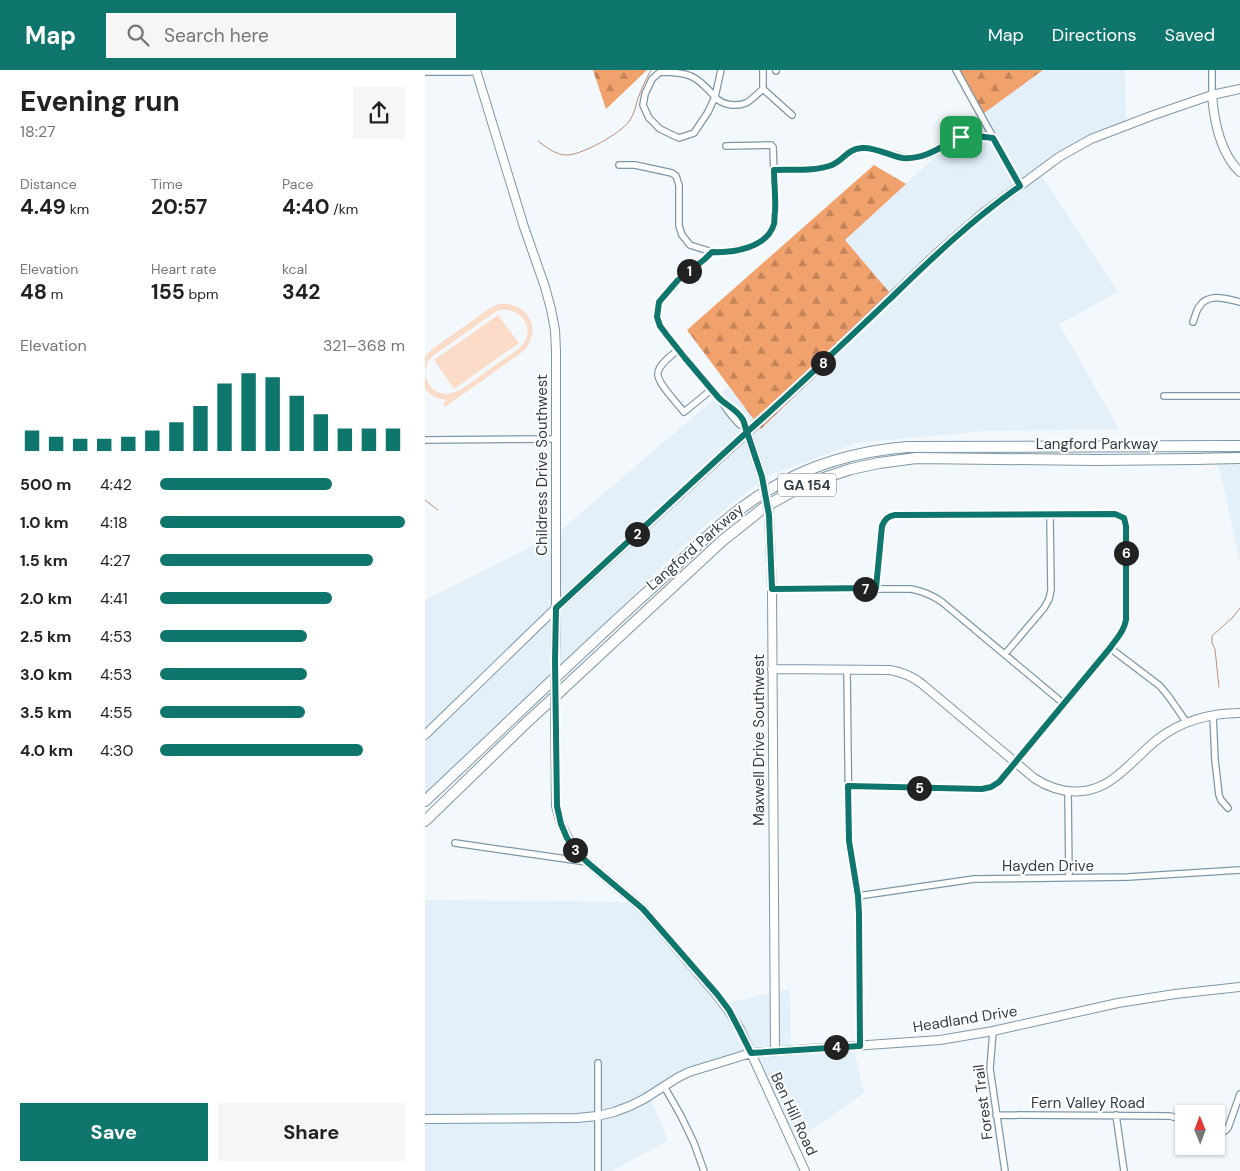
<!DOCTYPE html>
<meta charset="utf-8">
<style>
:root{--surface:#fff;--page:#f6f6f6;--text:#222;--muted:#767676;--accent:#0f766e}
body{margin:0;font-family:"DM Sans",sans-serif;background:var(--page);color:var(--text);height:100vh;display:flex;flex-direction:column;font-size:19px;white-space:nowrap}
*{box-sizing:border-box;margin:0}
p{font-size:16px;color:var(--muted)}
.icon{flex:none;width:28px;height:28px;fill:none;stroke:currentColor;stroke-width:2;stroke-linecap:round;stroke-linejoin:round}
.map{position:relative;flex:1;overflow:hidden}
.details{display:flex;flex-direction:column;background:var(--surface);width:425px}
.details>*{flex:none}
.needle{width:32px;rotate:359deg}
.buttons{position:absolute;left:750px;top:1035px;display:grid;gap:10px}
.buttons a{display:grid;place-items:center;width:50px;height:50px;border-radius:0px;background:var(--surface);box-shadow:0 1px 4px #0004;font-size:25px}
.pin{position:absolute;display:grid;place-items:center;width:42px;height:42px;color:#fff;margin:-21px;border-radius:10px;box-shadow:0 2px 8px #0006}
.km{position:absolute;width:25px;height:25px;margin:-12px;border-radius:50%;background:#222;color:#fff;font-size:14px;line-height:25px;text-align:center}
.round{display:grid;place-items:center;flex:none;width:52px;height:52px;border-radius:0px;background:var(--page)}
.summary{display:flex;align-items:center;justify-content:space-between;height:85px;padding:0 20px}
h1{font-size:28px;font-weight:700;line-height:38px}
.figures{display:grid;grid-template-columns:repeat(3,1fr);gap:8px;height:85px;padding:5px 20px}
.figures div{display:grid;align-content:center}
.figures b{font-size:21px;font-weight:700}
.figures small{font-size:14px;font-weight:400}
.figures p{font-size:14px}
.chart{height:140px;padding:10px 20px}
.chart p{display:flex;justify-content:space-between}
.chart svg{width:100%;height:90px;margin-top:5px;stroke:var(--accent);stroke-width:6}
.button{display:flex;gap:10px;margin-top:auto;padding:10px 20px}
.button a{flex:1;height:58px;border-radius:0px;background:var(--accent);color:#fff;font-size:20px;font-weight:700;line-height:58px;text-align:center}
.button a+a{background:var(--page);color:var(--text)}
ul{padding:0 20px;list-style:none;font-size:16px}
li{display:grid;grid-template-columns:80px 60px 1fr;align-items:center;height:38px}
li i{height:12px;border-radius:6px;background:var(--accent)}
header{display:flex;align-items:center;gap:30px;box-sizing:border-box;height:70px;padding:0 25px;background:var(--accent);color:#fff}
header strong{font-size:24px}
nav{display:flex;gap:28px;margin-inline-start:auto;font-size:18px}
.search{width:350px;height:45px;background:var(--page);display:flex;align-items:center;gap:12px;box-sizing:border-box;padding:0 18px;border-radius:0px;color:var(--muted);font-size:19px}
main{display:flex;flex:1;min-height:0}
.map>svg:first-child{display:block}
</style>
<header>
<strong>Map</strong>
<div class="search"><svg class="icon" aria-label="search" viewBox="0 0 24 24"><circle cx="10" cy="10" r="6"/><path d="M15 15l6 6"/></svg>Search here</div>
<nav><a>Map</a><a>Directions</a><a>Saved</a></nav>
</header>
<main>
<section class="details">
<div class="summary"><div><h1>Evening run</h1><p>18:27</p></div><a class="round"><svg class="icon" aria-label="share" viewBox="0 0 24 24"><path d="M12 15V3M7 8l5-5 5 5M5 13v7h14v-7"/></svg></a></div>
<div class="figures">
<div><p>Distance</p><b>4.49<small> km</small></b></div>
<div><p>Time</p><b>20:57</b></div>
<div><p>Pace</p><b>4:40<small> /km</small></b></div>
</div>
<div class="figures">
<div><p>Elevation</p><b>48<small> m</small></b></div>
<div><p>Heart rate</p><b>155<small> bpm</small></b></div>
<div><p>kcal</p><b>342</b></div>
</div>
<div class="chart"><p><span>Elevation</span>321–368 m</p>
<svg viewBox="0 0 160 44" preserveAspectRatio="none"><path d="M5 44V34M15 44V37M25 44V38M35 44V38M45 44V37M55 44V34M65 44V30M75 44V22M85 44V11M95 44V6M105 44V8M115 44V17M125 44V26M135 44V33M145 44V33M155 44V33"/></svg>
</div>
<ul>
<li><b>500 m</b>4:42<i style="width:70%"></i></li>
<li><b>1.0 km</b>4:18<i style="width:100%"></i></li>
<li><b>1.5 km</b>4:27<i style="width:87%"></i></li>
<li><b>2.0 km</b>4:41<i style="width:70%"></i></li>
<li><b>2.5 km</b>4:53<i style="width:60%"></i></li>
<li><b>3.0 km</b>4:53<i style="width:60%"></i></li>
<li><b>3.5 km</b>4:55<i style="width:59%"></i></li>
<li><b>4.0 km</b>4:30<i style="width:83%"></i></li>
</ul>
<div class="button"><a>Save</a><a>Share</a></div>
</section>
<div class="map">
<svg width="815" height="1101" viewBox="0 0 815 1101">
<defs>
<pattern id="forest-firs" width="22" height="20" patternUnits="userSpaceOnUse" patternTransform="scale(1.25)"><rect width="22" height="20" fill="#f1a16c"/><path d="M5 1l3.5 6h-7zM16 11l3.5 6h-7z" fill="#c4845a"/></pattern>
</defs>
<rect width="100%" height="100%" fill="#f3f8fc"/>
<path fill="#e3f0fa" d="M618 0H700L701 55 612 99 693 222 634 254 694 359 560 361 432 373 342 406 281 454 55 674 0 724V530L133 463 304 316 336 359 470 229 419 170 555 46Z
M792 390H815V492L798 414Z
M0 830 205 832 303 933 365 919 366 975 428 974 439 1023 371 1071 329 985 285 995 224 1025 243 1071 186 1101H0Z"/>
<path fill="url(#forest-firs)" d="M168 0H222L181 39Z
M531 0H618L555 46Z
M449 95 481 114 420 170 470 229 336 359 262 260Z"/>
<path fill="#fbdcc9" d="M74 234C105 231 119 263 96 283L20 337 18 333 22 330C13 329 6 326 0 319V303C3 323 19 328 35 320 49 310 63 301 76 291 84 285 95 280 100 271 110 252 90 235 72 241L9 285 3 291 0 303V287L6 280 65 238Z
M73 245 94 273 29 319 9 290Z"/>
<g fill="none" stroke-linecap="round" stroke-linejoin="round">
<path stroke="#bb9076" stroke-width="1" d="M113 71C121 77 131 85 141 85 155 86 197 63 205 50 209 44 211 36 213 28 217 18 221 9 226 0
M0 430 13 440
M794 617 790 579 787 573V566L808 547 815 538"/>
<g stroke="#7e97a8" stroke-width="8">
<path id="street" d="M296 0 290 27C297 35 311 37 321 33 327 30 333 23 338 19V0
M351 0V1
M531 0 595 116
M787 0V25
M0 2H44L52 1
M235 2C264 2 271 5 290 27L283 42 269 63 254 68 235 59 224 48 218 35 220 24 227 9Z
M338 19 367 45
M194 95H210L247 103 251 106 254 115V156L257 165 265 175 287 182H301L328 176 340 169 349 154 350 132 348 77 346 75 301 76
M349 100C368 100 388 101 406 95 419 91 423 77 440 78 461 80 478 92 500 86 508 84 516 77 523 73 539 65 551 66 568 68
M287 182 280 189 253 209 234 232 232 247 235 256 256 284 298 333C302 342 309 348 315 355H319
M768 252C770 247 771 241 774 237 783 222 802 229 815 232
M253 280C246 286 234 294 233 303 231 312 253 334 259 342L286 320
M739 326H815
M298 333 305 336 319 351 320 358
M0 370 131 369
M347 519H486C498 521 507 525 517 532L639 634
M685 578 735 616 744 627 762 653
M580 584 619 538 624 529 626 520 625 445
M422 599 424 771 433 826 434 844 435 976
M788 645 790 690 794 725 796 730 803 738
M423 716 557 719 566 717 574 712 697 562 701 550V455L699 448 690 444 470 445C463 446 460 449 457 456L451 519
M643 722 644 808
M30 773 162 792
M433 826 549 809 703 807 815 800
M568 961 565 999 580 1101
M239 1016 256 1046 269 1073 279 1101
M571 1045 745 1046 759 1050
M691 1045 699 1101
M791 1060 800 1061 803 1058 815 1024
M173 1101V993"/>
</g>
<g stroke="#7e97a8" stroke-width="10">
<path id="secondary" d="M51 0 99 157 120 217 126 239 130 260 131 281V550L130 591
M787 25C789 51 796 84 815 102
M322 362 337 407
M344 445 347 519 350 981
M347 599 465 600C477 602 487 606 497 614L609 708C636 726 667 727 693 705 707 694 719 680 733 669 756 651 786 643 815 643
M130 641 131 736 136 754 143 768 151 781 162 792 218 839 230 853 291 924 303 940 315 959 380 1101
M0 665 131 538 384 306 511 184 558 143 634 87 666 69 726 46 787 25 815 19
M0 1049 152 1048 172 1046 189 1042 205 1036 219 1029 252 1008 264 1002 326 983 515 970 568 961 693 933 750 924 815 917"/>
</g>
<g stroke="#7e97a8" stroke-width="12">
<path id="highway" d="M0 731C76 660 151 586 229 516 266 482 302 444 345 419 387 394 434 381 482 377L815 376
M0 751 98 656 297 471 341 436 365 423 387 412 426 399 454 393 491 388 672 390 770 389 815 388"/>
</g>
<use href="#street" stroke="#fff" stroke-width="5.5"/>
<use href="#secondary" stroke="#fff" stroke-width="8"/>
<use href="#highway" stroke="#fff" stroke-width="10"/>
<g stroke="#7e97a8" stroke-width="10" stroke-linecap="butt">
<path id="secondary-bridge" d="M337 407 344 445
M130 591V641"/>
</g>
<use href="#secondary-bridge" stroke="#fff" stroke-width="8"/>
</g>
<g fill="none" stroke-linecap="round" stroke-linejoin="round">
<g stroke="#fff" stroke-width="10">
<path id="route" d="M536 67C517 76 500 90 478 88 465 86 451 77 437 78 422 79 419 90 407 95 389 102 368 99 349 100 349 114 351 128 350 142 349 146 350 150 349 154 342 178 308 183 287 182L280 189 253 210 234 232 232 247 235 256 241 264 260 288 293 327C300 335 312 339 318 350 320 353 320 359 322 362L131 538 130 591 132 736 136 754 142 768 151 781 162 792 218 839 271 900 292 924 304 940 314 959 326 983 435 976 434 844 433 826 424 771 423 716 557 719 566 717 574 712 685 578C692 568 699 561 701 550V456L699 448 690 444 470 445C463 446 460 449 457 456L451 518 347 519 344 445 337 407 322 362C371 319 419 273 466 228 508 187 547 150 595 116L568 68 551 66 536 67"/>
</g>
<use href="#route" stroke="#0f766e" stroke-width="6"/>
</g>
<g text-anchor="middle" stroke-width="4" stroke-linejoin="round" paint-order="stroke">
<rect fill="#fff" stroke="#70767c" stroke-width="1" x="353" y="403.5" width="58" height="23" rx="4"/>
<g font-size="14" font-weight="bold" fill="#323c44">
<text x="382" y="420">GA 154</text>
</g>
<g font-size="15" fill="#323c44" stroke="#fff">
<text x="672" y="379">Langford Parkway</text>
<text transform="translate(117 395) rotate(-90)" y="5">Childress Drive Southwest</text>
<text transform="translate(270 477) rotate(-41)" y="5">Langford Parkway</text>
<text transform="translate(334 670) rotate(-90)" y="5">Maxwell Drive Southwest</text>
<text x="623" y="801">Hayden Drive</text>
<text transform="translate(540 949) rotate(-9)" y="5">Headland Drive</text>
<text transform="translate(558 1032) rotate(-97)" y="5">Forest Trail</text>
<text x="663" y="1038">Fern Valley Road</text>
<text transform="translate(369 1044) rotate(65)" y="5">Ben Hill Road</text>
</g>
</g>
</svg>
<div class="buttons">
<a><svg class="needle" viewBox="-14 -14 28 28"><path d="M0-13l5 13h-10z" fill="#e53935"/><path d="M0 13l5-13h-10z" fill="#767676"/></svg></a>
</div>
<div class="pin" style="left:536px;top:67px;background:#1e9e55"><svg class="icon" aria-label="arrive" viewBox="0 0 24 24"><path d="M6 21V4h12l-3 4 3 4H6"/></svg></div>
<b class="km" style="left:264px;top:201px">1</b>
<b class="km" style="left:212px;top:464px">2</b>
<b class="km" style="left:150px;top:780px">3</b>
<b class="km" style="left:411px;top:977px">4</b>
<b class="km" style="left:494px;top:718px">5</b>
<b class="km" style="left:701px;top:483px">6</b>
<b class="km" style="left:440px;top:519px">7</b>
<b class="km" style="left:398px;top:293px">8</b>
</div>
</main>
